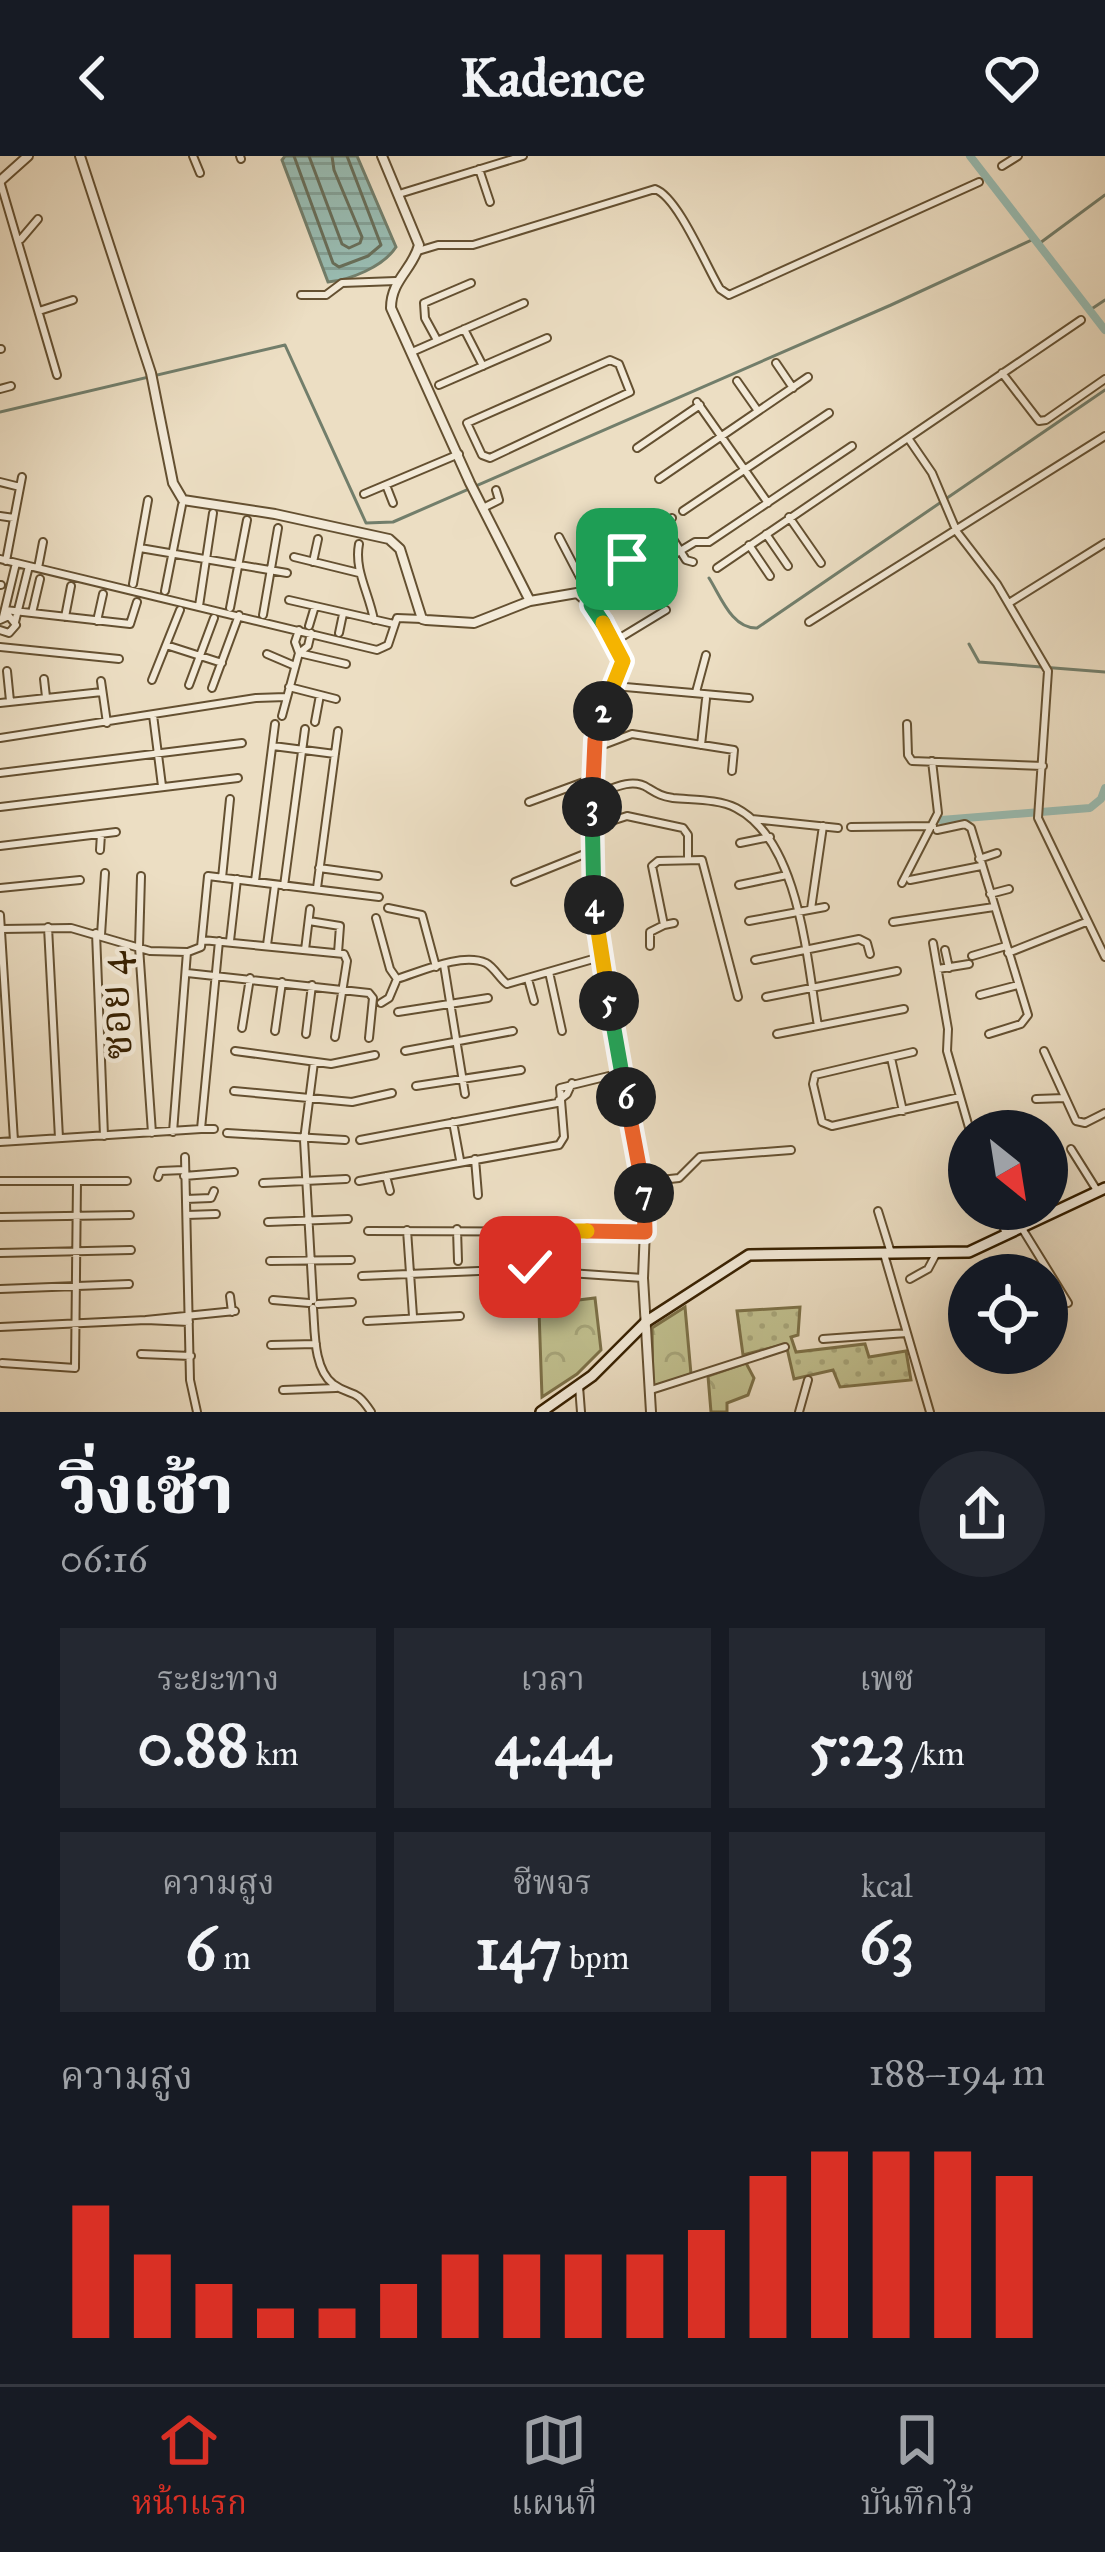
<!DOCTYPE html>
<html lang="th">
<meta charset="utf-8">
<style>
:root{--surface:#171b24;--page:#242831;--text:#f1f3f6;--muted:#9ea1a6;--line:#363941;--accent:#d93025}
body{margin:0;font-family:"IM FELL Great Primer","Noto Serif Thai",serif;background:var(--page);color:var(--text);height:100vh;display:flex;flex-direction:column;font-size:45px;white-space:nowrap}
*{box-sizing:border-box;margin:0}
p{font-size:39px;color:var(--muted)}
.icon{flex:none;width:66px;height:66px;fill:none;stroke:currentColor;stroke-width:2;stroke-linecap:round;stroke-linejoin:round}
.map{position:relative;height:1256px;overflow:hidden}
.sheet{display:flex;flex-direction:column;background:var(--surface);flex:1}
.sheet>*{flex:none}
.needle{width:78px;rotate:150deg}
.fabs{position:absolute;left:948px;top:954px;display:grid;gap:24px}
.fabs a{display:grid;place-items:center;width:120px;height:120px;border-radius:50%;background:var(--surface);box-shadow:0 12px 48px #0002;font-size:60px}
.pin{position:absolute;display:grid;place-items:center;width:102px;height:102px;color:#fff;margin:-51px;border-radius:24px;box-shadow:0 6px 18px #0006}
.km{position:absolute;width:60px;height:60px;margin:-30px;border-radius:50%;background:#222;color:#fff;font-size:33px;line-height:60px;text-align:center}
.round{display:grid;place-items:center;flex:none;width:126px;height:126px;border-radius:63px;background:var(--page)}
.summary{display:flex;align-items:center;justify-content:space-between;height:204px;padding:0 60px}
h1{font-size:66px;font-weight:800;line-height:90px}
.figures{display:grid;grid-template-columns:repeat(3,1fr);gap:18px;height:204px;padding:12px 60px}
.figures div{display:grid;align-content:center;border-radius:0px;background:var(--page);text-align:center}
.figures b{font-size:60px;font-weight:800}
.figures small{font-size:33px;font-weight:400}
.figures p{font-size:33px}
.chart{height:336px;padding:24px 60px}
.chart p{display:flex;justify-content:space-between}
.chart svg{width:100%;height:216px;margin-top:12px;stroke:var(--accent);stroke-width:6}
header{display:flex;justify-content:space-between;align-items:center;height:156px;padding:0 60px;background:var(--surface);font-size:54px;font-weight:800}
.menu{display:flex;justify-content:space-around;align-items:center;height:168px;border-top:3px solid var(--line);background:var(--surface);font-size:33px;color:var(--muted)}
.menu a{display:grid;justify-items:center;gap:6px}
.menu .active{color:var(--accent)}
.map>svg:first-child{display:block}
</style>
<header><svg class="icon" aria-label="back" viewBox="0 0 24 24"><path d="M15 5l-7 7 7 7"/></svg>Kadence<svg class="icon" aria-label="heart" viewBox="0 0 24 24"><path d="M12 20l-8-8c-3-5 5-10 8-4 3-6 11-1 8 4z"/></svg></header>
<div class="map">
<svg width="1105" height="1256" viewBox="0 0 1105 1256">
<defs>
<pattern id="grass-dots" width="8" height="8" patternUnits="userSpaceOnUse" patternTransform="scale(3)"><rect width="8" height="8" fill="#c0bf8e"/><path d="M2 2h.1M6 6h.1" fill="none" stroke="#a6a479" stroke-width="1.8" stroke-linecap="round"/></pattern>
<pattern id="forest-crowns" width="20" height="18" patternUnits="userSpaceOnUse" patternTransform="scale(3)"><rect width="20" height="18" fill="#c0bf8e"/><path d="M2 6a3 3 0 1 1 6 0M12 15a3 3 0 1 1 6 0" fill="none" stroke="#a6a479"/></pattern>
<pattern id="water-rules" width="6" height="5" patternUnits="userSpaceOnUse" patternTransform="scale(3)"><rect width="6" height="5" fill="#99bcb2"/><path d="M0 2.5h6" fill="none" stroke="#84a197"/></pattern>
</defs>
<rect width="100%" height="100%" fill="#ecdec3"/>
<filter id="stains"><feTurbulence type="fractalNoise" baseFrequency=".00167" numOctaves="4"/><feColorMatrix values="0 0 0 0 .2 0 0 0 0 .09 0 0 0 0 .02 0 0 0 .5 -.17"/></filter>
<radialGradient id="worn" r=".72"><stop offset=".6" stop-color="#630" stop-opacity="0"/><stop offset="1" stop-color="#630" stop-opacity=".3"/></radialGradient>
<path fill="url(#grass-dots)" stroke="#7c7047" stroke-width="3" d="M800 1151 798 1179 791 1181 796 1196 865 1188 869 1201 906 1195 911 1224 840 1231 833 1214 794 1223 786 1188 743 1199 737 1155Z"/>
<path fill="url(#forest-crowns)" stroke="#7c7047" stroke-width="3" d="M595 1142 601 1194 577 1218 542 1241 539 1155 554 1147Z
M685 1151 691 1218 653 1231 652 1172Z
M746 1207 754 1222 748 1239 727 1247V1256H711L708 1220Z"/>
<path fill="url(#water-rules)" stroke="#727e6b" stroke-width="3" d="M285 0H357L396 91C383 111 350 124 328 126L282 4Z"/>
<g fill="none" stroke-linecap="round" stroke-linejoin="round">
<path stroke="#686e59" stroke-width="3" d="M294 0 333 107 339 111 368 100 381 89 347 0
M309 0 342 88 349 92 360 87 362 81 334 14 332 0"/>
<path stroke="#727e6b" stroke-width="3" d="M1040 87 1105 39
M1090 154 1105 144
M0 256 285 189 366 367 393 366 891 149 1036 82
M709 422C721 441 732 473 757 472L1105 234
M969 488 979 506 1105 516"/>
<path stroke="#99bcb2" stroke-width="8" d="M970 0 1105 174
M941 664 1090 652 1101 643 1105 632"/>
<g stroke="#645031" stroke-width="10">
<path id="minor" d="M193 0 200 17
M240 0 241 3
M1002 10 1018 0
M479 13 490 46
M0 25 57 219
M399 38 523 0
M21 83 38 63
M418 95 438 89H473L655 33C678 41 706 110 720 133L729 139 979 26
M301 139H326L342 127 396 125
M39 155 73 144
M464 173 483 210
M437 184 425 162 424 147 471 127
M0 193H1
M412 196 524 147
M610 204 619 208 630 236 490 302 482 299 467 267Z
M776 207 793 232
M1002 217 1039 265 1046 264 1105 223
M737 225 758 255
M439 229 547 182
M0 233 11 230
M697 246 768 347
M908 282 932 317 957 376 997 428 1048 515 1038 662 1105 801
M637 292 700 249
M659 323 808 221
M0 326 20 331
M386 329 393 347
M364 338 459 298
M483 352 499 344 496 334
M683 355 829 257
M0 360 14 362
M789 361 821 407
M672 362 664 367 666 372 686 404 693 406
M766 378 788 410
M559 381 584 429 583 440
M359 388C354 414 369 437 374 464
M749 389 770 420
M140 392 287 417
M294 401 359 417
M0 403 377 494 388 489 397 462 422 463
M627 403 639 419
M6 405 22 321
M313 406 318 383
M38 412 43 386
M717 412 1081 164
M133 428 148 344
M0 429H1
M165 435 182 349
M289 444 394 468
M1009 447 1105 387
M591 449 695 386H709L852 290
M199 450 213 357
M230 452 247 364
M5 454 130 468 137 446
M32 457 40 423
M263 459 278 372
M3 461 16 407
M65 461 71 430
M0 464 9 460 16 469 9 477 0 474
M97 465 103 438
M15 466 29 410
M809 466 1105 280
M309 470 315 450
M339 477 343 458
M615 485 666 454
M166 489 222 507
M0 491 119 503
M299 497 346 508
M299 497 308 490 311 477
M267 498 295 510
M7 515 10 545
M44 523 46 541
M152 524 180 454
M101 525 107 567
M189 529 214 462
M614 530 749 542
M289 531 336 543
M212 532 239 459
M696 536 706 499
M0 547 102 536
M153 559 162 630
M282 560 299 497 295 486 299 474
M315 566 320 539
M907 568 908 599 912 605 1043 610
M0 582 256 542 286 541
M701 589 706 543
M273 590 335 598
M595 592 632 578 734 594 732 615
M0 617 242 587
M595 639C611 633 632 621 648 632 658 638 661 640 673 642 692 644 719 643 736 652 800 685 807 806 818 870
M529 646 592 623
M0 651 238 622
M752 663 838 672
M596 670 627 660 683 672 688 679V701
M851 671 933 670
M937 674 965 668 971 672 1028 859 1021 868 989 878
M740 687 770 681
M0 690 116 676
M100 694 101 678
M979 703 997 697
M319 712 378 720
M141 720 139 791 152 977
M222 722 230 643
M910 724 981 710
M255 725 275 568
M515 726 592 695
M902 727 938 657 932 605
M739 729 787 719
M284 730 305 573
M0 732 80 724
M317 732 338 575
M990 738 1009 733
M388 752 422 759 436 811
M811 753 823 670
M0 759 14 985
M376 762 390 813 397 823C420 816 462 796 486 807 494 811 500 823 507 828L600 801
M309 765 340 770 338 797
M749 765 825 751
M893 766 994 751
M674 767 664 769 652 710 658 705 702 704 738 841
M48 771 59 982
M2 773 71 772 150 795 187 796 173 976
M96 777 104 980
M101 779 105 717
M202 784 344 798 347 805 335 881
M230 785 237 723
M933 787 948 873 947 895 970 975
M267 789 275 729
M650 790V776L664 769
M305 794 310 753
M945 794 949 812
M188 796 201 791 208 720 379 741
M1008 797 1086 766
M972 800 1006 790
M755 804 859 783 867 787 870 798
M444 809 465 938
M938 813 969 808
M549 816 562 875
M187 817 369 837 373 842 369 882
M528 823 534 845
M980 839 1018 829
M766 841 897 815
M381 847 389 842 397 823
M398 856 488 842
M242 872 250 822
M275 875 282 826
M306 878 312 829
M777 878 904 853
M235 895 331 908 375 899
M405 895 513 875
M1044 895 1076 965 1085 967 1105 957
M913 896 815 919 813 928 822 966 832 970 960 941
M891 902 903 955
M416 930 521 914
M234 935 352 946 392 937
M1036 943 1065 942
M559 944 567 938 572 927
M453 966 460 1004
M201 973H214
M227 977 345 984
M360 984 557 947
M0 986 201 973 219 785
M1071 993 1098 1036
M185 1001 190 1224 197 1256
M475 1003 478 1039
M184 1020 234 1016
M386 1020 390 1035
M158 1021 160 1015 184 1014
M1 1025H127
M359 1025 559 989 564 981 560 932 621 917
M642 1026 679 1022 700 1001 791 994
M263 1027 346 1023
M186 1043 211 1042 214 1035
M997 1053 1006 1078
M878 1055 891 1097
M187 1059 216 1058
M1 1061 130 1059
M268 1066 348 1063
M457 1073 458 1105
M508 1073 509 1103
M407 1074 413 1160
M1023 1074 1068 1147
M368 1075 645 1076
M0 1097 131 1094
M884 1098 930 1256
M270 1105 351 1104
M569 1117 643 1122
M362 1120 502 1114
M910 1123 928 1113 936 1098
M525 1125C534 1097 555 1103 564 1075
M0 1133 129 1128
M230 1140 232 1156
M273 1144 309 1147
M313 1144 304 984 314 906
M318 1148 352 1146
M313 1152C315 1174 313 1212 333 1228 352 1242 354 1230 371 1256
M367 1165 460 1160
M189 1166 146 1164 235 1155
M0 1171 146 1164
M823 1183 907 1177
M271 1189 316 1188
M141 1198 191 1200
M2 1207 75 1212 77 1025
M579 1230 581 1256
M283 1234 336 1232
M651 1234 785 1191
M799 1256 808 1224"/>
</g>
<g stroke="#645031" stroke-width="12">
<path id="tertiary" d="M80 0 151 217 173 327 183 344 275 358 389 383 400 393 422 463 426 464 474 467 530 445 577 437 591 449 623 505 595 584 594 745 600 801 646 1048 643 1122 651 1256
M382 0 419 89C413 113 391 124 391 152L470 327 530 445
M0 25 28 0"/>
</g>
<g stroke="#372000" stroke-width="14">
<path id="secondary" d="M541 1256 592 1220 647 1165 749 1099 969 1096 1105 1032"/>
</g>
<use href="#minor" stroke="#f3ead8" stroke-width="6"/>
<use href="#tertiary" stroke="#f3ead8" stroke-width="8"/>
<use href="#secondary" stroke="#f3ead8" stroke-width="9"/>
</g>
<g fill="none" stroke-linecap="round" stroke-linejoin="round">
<g stroke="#fff" stroke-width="24">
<path id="split-1" d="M603 467 591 449 639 419 627 403"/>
</g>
<g stroke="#fff" stroke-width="24">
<path id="split-2" d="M603 467 623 505 603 555"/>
</g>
<g stroke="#fff" stroke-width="24">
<path id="split-3" d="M592 651 595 584 603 555"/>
</g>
<g stroke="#fff" stroke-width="24">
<path id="split-4" d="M592 651 594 749"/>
</g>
<g stroke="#fff" stroke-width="24">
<path id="split-5" d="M594 749 609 845"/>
</g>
<g stroke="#fff" stroke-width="24">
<path id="split-6" d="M609 845 626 941"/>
</g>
<g stroke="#fff" stroke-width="24">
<path id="split-7" d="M626 941 644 1037"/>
</g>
<g stroke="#fff" stroke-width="24">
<path id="split-8" d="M587 1075 645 1076 644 1037"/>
</g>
<g stroke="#fff" stroke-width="24">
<path id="split-9" d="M530 1111 556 1094 564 1075H587"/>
</g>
<use href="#split-1" stroke="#22a559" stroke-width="15"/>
<use href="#split-2" stroke="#f5b400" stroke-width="15"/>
<use href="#split-3" stroke="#f0652b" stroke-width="15"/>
<use href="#split-4" stroke="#22a559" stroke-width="15"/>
<use href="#split-5" stroke="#f5b400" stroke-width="15"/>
<use href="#split-6" stroke="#22a559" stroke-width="15"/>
<use href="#split-7" stroke="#f0652b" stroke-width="15"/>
<use href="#split-8" stroke="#f0652b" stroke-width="15"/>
<use href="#split-9" stroke="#f5b400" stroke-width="15"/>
</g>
<g text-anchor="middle" stroke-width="9" stroke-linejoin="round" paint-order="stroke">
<g font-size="42" fill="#372000" stroke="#f3ead8">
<text transform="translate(114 850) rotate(-93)" y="15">ซอย 4</text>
</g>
</g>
<rect width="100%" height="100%" filter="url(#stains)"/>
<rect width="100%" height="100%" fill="url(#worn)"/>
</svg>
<div class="fabs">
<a><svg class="needle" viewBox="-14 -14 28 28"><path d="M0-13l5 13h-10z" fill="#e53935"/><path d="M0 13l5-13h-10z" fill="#9ea1a6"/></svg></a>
<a><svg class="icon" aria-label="locate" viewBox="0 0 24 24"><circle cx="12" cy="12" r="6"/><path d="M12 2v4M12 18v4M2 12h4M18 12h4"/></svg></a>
</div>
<div class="pin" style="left:627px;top:403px;background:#1e9e55"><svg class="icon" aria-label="arrive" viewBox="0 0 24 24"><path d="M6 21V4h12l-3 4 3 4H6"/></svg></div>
<div class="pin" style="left:530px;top:1111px;background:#d93025"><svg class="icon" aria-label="check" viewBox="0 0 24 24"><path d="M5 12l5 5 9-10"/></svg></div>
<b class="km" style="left:603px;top:555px">2</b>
<b class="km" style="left:592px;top:651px">3</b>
<b class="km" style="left:594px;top:749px">4</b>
<b class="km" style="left:609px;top:845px">5</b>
<b class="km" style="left:626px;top:941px">6</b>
<b class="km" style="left:644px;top:1037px">7</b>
</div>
<section class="sheet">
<div class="summary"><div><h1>วิ่งเช้า</h1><p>06:16</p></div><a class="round"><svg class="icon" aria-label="share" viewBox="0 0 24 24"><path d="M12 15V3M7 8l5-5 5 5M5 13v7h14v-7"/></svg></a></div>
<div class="figures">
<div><p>ระยะทาง</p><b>0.88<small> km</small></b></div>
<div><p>เวลา</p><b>4:44</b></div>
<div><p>เพซ</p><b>5:23<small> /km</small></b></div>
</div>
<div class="figures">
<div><p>ความสูง</p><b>6<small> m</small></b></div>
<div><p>ชีพจร</p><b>147<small> bpm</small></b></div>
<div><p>kcal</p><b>63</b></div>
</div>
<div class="chart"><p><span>ความสูง</span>188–194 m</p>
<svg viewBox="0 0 160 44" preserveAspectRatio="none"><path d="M5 44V17M15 44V27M25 44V33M35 44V38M45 44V38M55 44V33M65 44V27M75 44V27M85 44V27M95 44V27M105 44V22M115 44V11M125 44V6M135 44V6M145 44V6M155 44V11"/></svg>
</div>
</section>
<nav class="menu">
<a class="active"><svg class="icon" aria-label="home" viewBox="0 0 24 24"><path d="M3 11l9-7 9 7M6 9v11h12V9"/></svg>หน้าแรก</a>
<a><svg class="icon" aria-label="map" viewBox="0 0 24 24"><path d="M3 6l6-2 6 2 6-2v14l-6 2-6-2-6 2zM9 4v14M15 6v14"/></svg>แผนที่</a>
<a><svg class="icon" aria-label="saved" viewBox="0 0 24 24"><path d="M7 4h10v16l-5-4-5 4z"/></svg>บันทึกไว้</a>
</nav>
